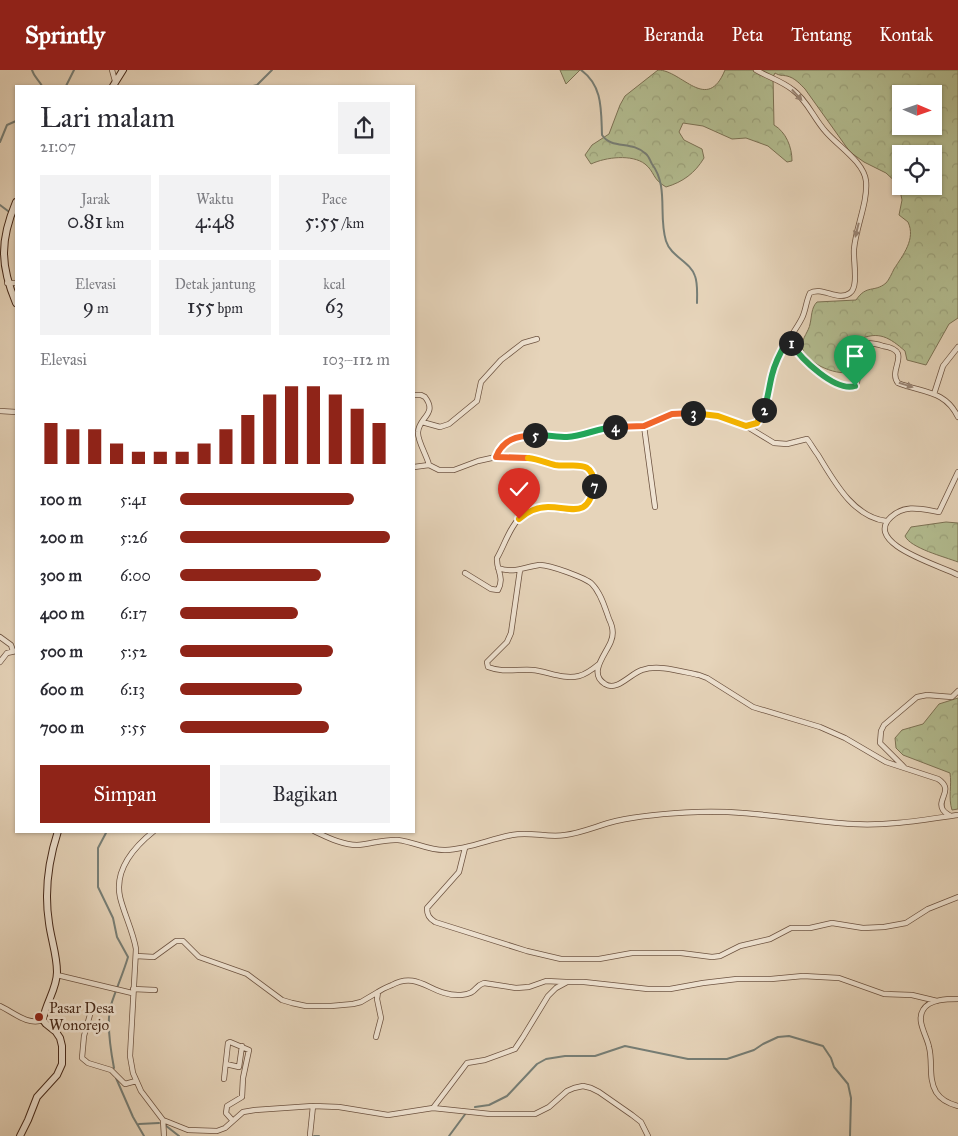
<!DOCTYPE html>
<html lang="id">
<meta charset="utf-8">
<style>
:root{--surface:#fff;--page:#f2f2f3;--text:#2b2b33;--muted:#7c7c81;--accent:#8f2418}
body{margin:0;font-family:"IM FELL Great Primer",serif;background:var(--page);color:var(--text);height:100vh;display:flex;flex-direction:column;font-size:19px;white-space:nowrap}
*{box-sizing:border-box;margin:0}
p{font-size:16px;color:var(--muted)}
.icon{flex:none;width:28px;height:28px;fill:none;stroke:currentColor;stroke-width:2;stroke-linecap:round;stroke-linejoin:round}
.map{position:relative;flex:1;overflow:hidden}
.details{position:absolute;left:15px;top:15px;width:400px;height:748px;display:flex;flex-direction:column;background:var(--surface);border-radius:0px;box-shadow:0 1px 4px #0004}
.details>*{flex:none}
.needle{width:32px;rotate:92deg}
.fabs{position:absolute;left:892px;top:15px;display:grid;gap:10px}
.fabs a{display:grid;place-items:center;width:50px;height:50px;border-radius:0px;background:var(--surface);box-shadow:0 1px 4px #0004;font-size:25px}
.pin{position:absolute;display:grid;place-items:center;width:42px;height:42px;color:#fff;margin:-51px -21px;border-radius:50% 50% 50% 0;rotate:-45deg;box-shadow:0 0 5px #0007}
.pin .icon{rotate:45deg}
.km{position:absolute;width:25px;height:25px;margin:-12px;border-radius:50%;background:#222;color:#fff;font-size:14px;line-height:25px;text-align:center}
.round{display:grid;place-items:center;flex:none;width:52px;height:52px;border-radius:0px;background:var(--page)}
.headline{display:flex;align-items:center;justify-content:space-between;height:85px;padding:0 25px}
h1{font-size:28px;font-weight:600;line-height:38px}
.figures{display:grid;grid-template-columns:repeat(3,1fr);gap:8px;height:85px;padding:5px 25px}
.figures div{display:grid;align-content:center;border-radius:0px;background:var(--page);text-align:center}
.figures b{font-size:21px;font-weight:600}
.figures small{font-size:14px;font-weight:400}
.figures p{font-size:14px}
.chart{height:140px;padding:10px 25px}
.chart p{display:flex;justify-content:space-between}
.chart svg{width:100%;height:90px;margin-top:5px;stroke:var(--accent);stroke-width:6}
.action{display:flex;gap:10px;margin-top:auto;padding:10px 25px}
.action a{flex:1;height:58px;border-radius:0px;background:var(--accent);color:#fff;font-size:20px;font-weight:600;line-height:58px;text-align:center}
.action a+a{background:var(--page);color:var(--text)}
ul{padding:0 25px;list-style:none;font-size:16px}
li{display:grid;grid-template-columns:80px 60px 1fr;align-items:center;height:38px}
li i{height:12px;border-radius:6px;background:var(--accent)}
header{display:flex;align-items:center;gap:30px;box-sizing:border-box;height:70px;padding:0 25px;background:var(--accent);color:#fff}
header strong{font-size:24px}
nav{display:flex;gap:28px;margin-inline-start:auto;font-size:18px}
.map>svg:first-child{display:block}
</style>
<header>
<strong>Sprintly</strong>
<nav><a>Beranda</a><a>Peta</a><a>Tentang</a><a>Kontak</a></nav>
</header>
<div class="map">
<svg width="958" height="1066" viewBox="0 0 958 1066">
<defs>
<pattern id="forest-crowns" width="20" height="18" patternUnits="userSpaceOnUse" patternTransform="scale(1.25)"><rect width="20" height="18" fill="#b3bd91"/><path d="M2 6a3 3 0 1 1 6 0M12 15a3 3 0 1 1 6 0" fill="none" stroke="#9ba27c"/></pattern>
</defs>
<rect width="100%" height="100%" fill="#e6d4ba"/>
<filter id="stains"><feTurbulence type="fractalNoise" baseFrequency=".004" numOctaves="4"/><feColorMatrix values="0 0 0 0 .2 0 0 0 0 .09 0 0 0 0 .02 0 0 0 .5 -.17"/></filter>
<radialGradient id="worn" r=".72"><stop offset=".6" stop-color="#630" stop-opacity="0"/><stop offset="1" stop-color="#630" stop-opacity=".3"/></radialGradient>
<path fill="url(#forest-crowns)" stroke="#7c7255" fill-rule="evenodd" d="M560 0H580L566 14Z
M658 0C682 0 707 44 725 0H958V248L949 254 926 295 907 290 905 281C890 268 879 260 858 270L849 302C836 306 803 292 802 276 802 268 809 261 810 254 812 246 811 238 817 232L856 230C867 214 874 223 886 213 889 210 892 203 894 199 903 185 916 169 908 152L899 145 902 130 899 115 886 103 864 92 850 82 805 19C800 14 795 8 787 6 782 5 780 6 775 3L773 7 774 55C786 62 792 77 792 91L787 92 768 76 746 68 732 69 703 56 683 53 679 62 684 70 702 79 704 88C695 103 683 112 666 117 652 109 655 102 645 94 632 84 606 87 591 94L585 85 592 75 609 64 620 35 625 26ZM901 24H934V56H901ZM901 84H934V116H901Z
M946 452 958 453V492C945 487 910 478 905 466L911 457Z
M958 628V739L952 740C948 728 952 715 950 703L903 685 896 678 895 668 902 660 923 654 939 634Z"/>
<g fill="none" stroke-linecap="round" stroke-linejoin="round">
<path stroke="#767e76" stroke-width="2" d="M32 0C34 7 39 10 42 16
M581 0C603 16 601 40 602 65 612 80 632 70 646 84 649 86 650 91 652 94 669 117 658 145 666 171 671 187 690 191 695 206 698 214 697 224 697 233
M66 16 74 0
M253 16 257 15 272 0
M0 72 7 55 16 51
M0 135 16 147
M107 761 98 778V817L113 848 117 867 128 887C123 904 116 919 111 935 106 951 111 982 114 998
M116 1008 133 1047 144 1066
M475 1037 489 1035 507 1026 537 994 546 989 565 986H595L625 976 688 989H727L754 980 763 974 778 967 789 966 823 976 831 988 834 997 848 1014 851 1028 850 1066
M139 1054 159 1053
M165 1055 179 1066
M314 1066H319
M449 1066 466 1043"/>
<g stroke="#6d5341" stroke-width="6">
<path id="street" d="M112 0 115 11
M7 213H16
M788 269C791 274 794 281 799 286 809 297 844 325 857 313L861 279 864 274C870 272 877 274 883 276 914 281 887 299 898 313 923 323 945 320 958 347
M934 324 943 296 958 277
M414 325H421L425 327C438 344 419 347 418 362 417 370 427 386 429 395
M0 341 16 342
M422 352 440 357 449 354 477 331 481 312 501 290 523 273 537 269
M644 356C670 345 689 338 718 346 727 349 738 356 747 356 752 356 757 353 760 349 770 333 769 312 775 295 781 277 794 264 802 248 806 240 806 231 810 223 822 216 838 232 850 223 859 217 853 190 854 179 856 157 868 132 866 111 864 92 838 76 826 62 814 49 807 30 793 20 782 11 768 7 756 0
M746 356 774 373 787 374 807 369C811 374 814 380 818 385 834 411 853 447 886 451
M414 397 429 395 439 400H454L478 391 496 387C510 355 542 369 568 367 577 366 585 362 594 360 610 356 628 356 644 356L655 437
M958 402 939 442C921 439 905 434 891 447 862 474 942 496 958 505
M498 498C514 504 524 497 539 495 548 494 586 508 592 514 601 523 605 538 609 549 612 555 614 564 611 571 607 583 587 603 605 614 617 622 631 603 642 600 659 594 682 602 699 605L707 608 753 637 820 657 845 668 886 692 938 709C955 720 936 729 943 740 945 743 948 744 950 746
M520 500 511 563 507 572 487 592 488 597C503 603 517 599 532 600 547 601 563 610 579 606 587 604 593 599 599 594
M465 503 491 519 498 520C505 507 496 500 497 488 505 474 511 453 525 443 543 430 565 446 581 439 588 436 591 428 593 421 602 388 572 398 556 395 549 394 544 390 538 389 524 387 510 387 496 387
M0 567 11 575 13 581
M0 592 7 583 16 581
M904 697 880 673 881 661 884 655 917 627 927 625 952 627 958 621
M154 761C134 777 114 799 120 827 124 844 133 861 136 879L130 986 133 1003 141 1021 163 1050 188 1060 217 1061 225 1058 243 1042 255 1040 313 1036 339 1037 388 1045 433 1038 490 1044H535L549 1037 567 1021 574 1018 583 1016 591 1018 599 1022 632 1045 641 1052 648 1066
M314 761C327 767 342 775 357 775 371 774 384 769 398 770 415 772 429 781 446 780 469 779 490 769 512 765 530 761 547 768 565 765 582 763 599 755 616 751 643 745 671 743 698 742 751 740 801 751 853 754 889 756 923 750 958 745
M465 778 459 802 427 838C427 845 429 848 435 852L527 881 561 889H599L632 883H681L712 887 720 886 740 876 770 869 791 858H810L832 853 863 858 884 857 906 853 928 839 958 827
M136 886 154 887 176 871H183L199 887 247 904 282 930 292 933 306 936H331L353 934 361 932 378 922
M57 905 132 923
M133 919 155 920
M958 929C948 929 929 929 923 940 916 951 927 966 929 977 933 992 928 1008 936 1022 941 1030 950 1034 958 1036
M93 934 84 966 82 988 88 993 111 1000 125 1014 136 1011
M0 936C13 942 28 956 43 950
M376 967 381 948 377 929 378 922C382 919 387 917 392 915 419 900 432 927 461 925 477 924 474 916 484 913L516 918 529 917 546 911 566 912
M226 994 239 997 242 976
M224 1009 228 973 230 972 249 980 243 1008 242 1027 227 1036 226 1043 233 1051
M433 1038 467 993 485 990 515 979 523 967 548 926 556 918 567 912H584L648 919H670L703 913 737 909H771L803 906 839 908 884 924 912 925 937 931
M163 1050 164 1066
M310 1065 313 1036"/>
</g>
<g stroke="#452819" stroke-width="8">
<path id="secondary" d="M113 16 123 0
M16 132C0 170 0 195 16 233
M20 1066 28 1050 37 1027 57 1005 62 994V976L60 968 56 962 46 954 43 950C45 934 57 919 57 902 57 885 51 869 49 853 44 821 48 792 58 761"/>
</g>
<use href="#street" stroke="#efe3d2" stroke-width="4.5"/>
<use href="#secondary" stroke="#efe3d2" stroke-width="6"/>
</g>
<defs><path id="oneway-solid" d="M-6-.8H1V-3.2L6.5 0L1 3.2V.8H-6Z" transform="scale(1.25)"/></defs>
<g fill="#9a8676">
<use href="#oneway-solid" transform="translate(797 25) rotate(47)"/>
<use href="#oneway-solid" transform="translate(857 160) rotate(104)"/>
<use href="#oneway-solid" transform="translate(906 315) rotate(17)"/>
</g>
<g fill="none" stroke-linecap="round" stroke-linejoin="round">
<g stroke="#fff" stroke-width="10">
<path id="split-1" d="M791 273C801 289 835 322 855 316"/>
</g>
<g stroke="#fff" stroke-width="10">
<path id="split-2" d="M764 340C768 328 769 317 772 305 775 292 781 281 788 269L791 273"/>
</g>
<g stroke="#fff" stroke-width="10">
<path id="split-3" d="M693 343 718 346 746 356 757 353 764 340"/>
</g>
<g stroke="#fff" stroke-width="10">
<path id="split-4" d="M615 357 644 356 672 344 693 343"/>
</g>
<g stroke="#fff" stroke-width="10">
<path id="split-5" d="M535 365C546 365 557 367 567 367 584 366 598 358 615 357"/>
</g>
<g stroke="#fff" stroke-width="10">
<path id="split-6" d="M528 388 496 387C503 369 517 366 535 365"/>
</g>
<g stroke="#fff" stroke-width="10">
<path id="split-7" d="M528 388C539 389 546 393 555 395 573 398 594 387 594 416"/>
</g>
<g stroke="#fff" stroke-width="10">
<path id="split-8" d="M519 449C528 441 537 437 548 437 572 437 588 449 594 416"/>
</g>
<use href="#split-1" stroke="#22a559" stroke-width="6"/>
<use href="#split-2" stroke="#22a559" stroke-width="6"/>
<use href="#split-3" stroke="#f5b400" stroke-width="6"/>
<use href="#split-4" stroke="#f0652b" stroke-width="6"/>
<use href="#split-5" stroke="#22a559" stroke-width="6"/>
<use href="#split-6" stroke="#f0652b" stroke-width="6"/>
<use href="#split-7" stroke="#f5b400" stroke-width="6"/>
<use href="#split-8" stroke="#f5b400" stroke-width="6"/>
</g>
<circle fill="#8f2418" stroke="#efe3d2" stroke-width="2" cx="39" cy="947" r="5"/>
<g text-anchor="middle" stroke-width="5" stroke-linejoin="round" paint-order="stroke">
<g font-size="15" fill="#452819" stroke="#efe3d2" text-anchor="start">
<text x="49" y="943">Pasar Desa<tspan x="49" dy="17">Wonorejo</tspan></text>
</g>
</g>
<rect width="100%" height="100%" filter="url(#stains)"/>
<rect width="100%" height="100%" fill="url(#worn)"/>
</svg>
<div class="fabs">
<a><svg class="needle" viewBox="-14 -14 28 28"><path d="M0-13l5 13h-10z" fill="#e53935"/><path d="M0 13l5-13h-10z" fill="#7c7c81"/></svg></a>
<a><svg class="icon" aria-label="locate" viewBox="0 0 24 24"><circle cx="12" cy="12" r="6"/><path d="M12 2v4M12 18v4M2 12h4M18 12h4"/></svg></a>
</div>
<div class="pin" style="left:855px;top:316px;background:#1e9e55"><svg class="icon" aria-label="arrive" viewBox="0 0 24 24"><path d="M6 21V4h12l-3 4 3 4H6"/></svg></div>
<div class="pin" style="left:519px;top:449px;background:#d93025"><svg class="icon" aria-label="check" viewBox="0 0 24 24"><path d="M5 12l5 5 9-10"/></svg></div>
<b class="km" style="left:791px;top:273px">1</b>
<b class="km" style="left:764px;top:340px">2</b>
<b class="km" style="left:693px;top:343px">3</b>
<b class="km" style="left:615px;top:357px">4</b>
<b class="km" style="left:535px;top:365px">5</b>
<b class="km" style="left:594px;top:416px">7</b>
<section class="details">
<div class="headline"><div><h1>Lari malam</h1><p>21:07</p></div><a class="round"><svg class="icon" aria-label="share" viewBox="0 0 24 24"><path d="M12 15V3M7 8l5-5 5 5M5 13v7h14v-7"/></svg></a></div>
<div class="figures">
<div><p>Jarak</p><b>0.81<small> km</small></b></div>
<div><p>Waktu</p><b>4:48</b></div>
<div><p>Pace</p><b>5:55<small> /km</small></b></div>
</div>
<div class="figures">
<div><p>Elevasi</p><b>9<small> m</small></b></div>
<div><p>Detak jantung</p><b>155<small> bpm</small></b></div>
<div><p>kcal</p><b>63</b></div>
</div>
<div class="chart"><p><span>Elevasi</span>103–112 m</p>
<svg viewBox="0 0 160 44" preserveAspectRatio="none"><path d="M5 44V24M15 44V27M25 44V27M35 44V34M45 44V38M55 44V38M65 44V38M75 44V34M85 44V27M95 44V20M105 44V10M115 44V6M125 44V6M135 44V10M145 44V17M155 44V24"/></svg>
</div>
<ul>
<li><b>100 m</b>5:41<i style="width:83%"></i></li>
<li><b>200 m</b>5:26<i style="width:100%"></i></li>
<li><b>300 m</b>6:00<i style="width:67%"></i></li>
<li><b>400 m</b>6:17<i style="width:56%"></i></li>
<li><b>500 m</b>5:52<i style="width:73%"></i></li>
<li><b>600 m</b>6:13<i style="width:58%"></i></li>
<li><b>700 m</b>5:55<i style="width:71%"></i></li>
</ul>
<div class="action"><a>Simpan</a><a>Bagikan</a></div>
</section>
</div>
